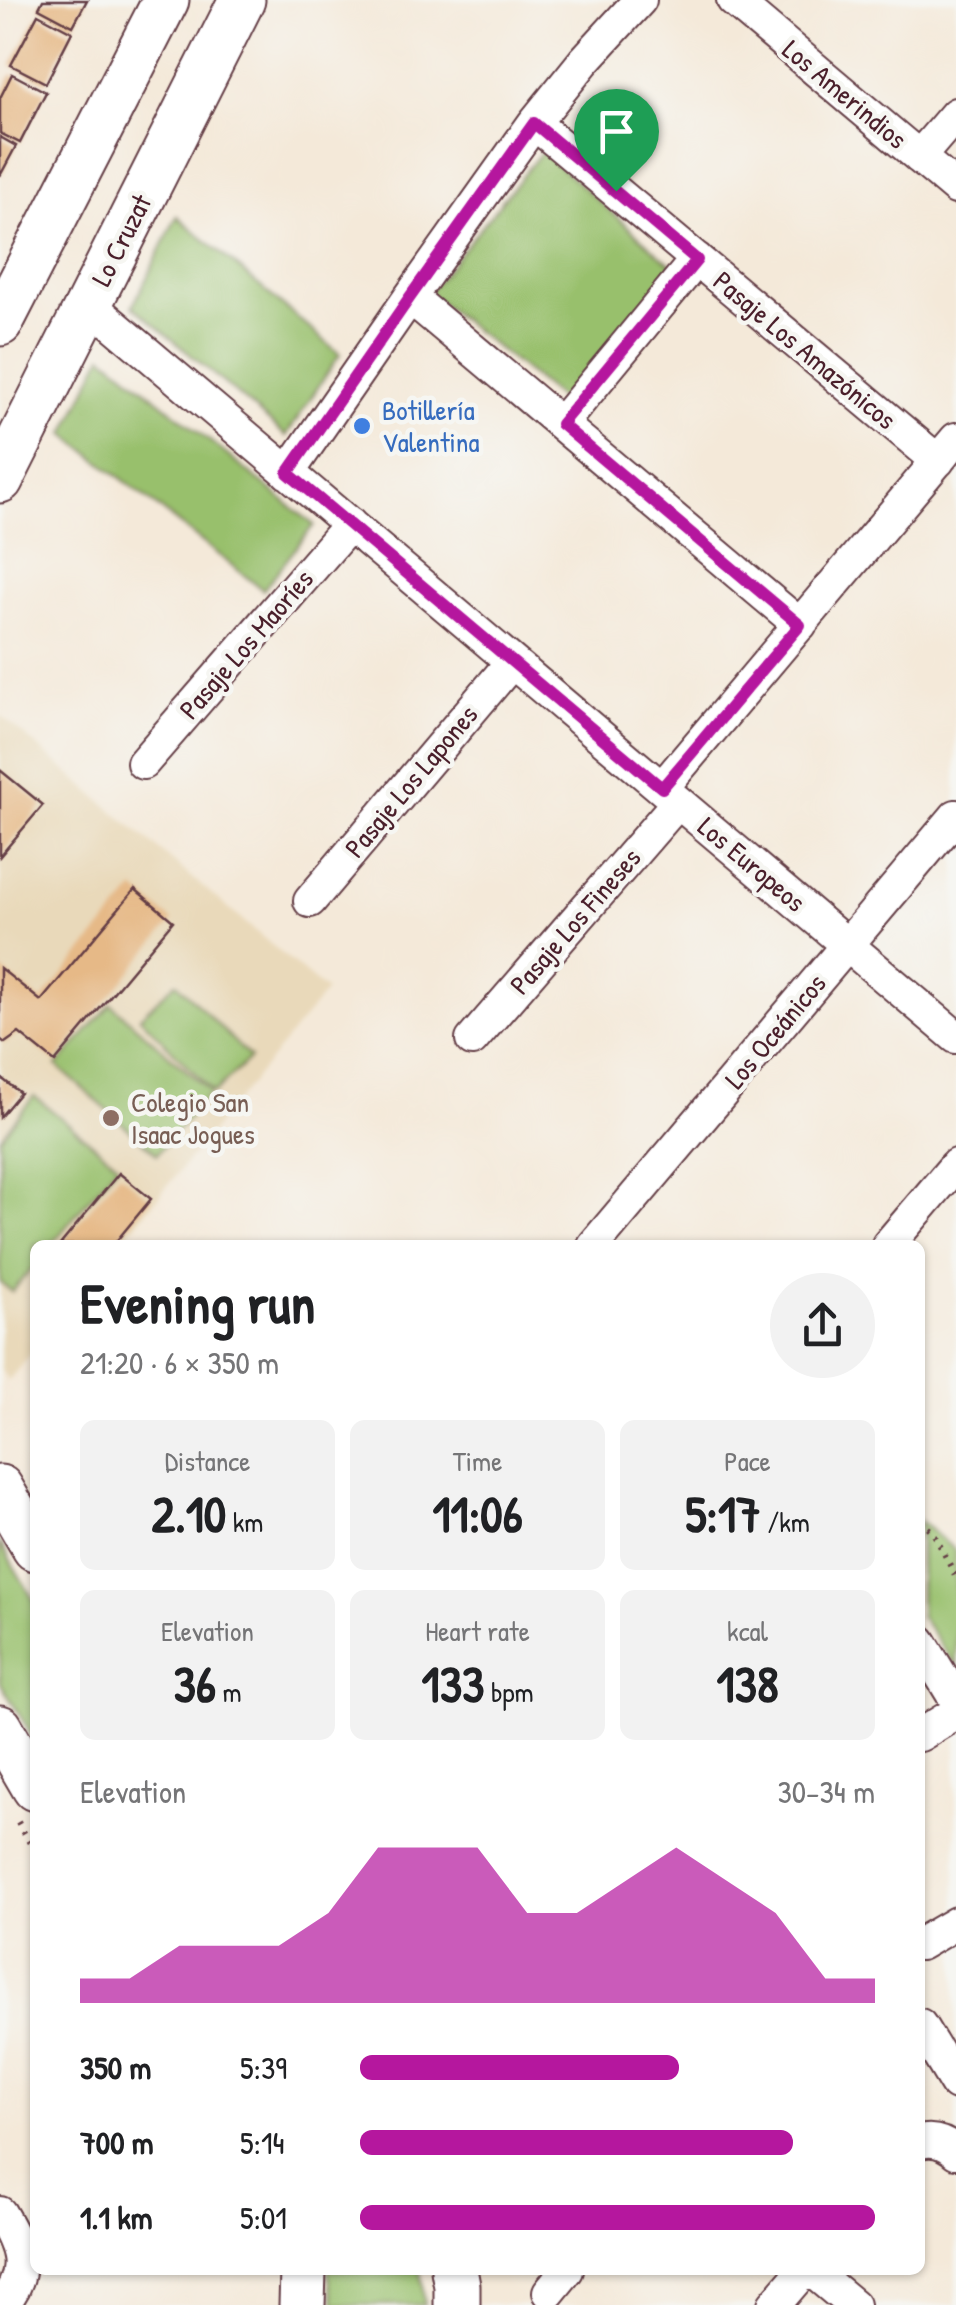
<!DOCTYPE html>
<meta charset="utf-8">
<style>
:root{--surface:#fff;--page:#f2f2f2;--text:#202124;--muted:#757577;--accent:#b5179e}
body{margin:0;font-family:"Patrick Hand",sans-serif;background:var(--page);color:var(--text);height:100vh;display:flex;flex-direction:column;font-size:38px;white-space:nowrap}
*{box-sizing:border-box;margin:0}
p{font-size:32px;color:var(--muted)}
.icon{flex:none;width:55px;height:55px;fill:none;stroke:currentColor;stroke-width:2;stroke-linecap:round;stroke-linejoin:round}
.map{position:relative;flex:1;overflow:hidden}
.side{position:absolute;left:30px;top:1240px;width:895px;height:1035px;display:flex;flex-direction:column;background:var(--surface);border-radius:15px;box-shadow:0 2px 8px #0004}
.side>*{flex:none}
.pin{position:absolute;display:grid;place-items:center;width:85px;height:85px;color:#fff;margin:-102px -42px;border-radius:50% 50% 50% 0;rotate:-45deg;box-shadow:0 0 10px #0007}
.pin .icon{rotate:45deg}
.round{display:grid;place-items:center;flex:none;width:105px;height:105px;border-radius:52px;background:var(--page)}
.head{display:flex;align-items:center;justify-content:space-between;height:170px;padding:0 50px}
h1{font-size:55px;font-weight:700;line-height:75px}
.stats{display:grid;grid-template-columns:repeat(3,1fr);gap:15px;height:170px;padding:10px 50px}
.stats div{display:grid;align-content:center;border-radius:15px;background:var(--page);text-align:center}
.stats b{font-size:50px;font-weight:700}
.stats small{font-size:28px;font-weight:400}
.stats p{font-size:28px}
.chart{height:280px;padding:20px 50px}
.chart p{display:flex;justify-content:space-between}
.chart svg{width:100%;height:180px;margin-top:10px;fill:var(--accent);opacity:.7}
ul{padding:0 50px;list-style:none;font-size:32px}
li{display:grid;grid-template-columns:160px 120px 1fr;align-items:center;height:75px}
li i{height:25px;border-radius:12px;background:var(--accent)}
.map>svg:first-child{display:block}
</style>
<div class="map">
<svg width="956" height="2305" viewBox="0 0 956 2305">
<rect width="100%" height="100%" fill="#f6f6f2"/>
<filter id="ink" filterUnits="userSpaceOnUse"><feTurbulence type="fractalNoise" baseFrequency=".01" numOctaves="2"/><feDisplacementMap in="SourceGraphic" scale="20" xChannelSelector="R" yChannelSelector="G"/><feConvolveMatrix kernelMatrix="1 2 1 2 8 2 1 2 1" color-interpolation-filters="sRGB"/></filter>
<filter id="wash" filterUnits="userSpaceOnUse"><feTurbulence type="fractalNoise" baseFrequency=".0048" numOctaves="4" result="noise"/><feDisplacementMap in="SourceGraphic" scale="40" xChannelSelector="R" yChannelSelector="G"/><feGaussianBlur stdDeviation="2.25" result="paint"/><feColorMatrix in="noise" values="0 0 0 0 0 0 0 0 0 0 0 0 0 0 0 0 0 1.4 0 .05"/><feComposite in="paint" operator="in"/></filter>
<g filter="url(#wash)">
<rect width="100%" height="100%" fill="#f4e9d9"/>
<path fill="#e9d9ba" d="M0 715 326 991 119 1245H35V1348L8 1381 0 1368Z"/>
<path fill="#98c06c" stroke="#71704c" stroke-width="2.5" d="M542 151 675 268 563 401 428 293Z
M177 216 340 354 286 436 133 306Z
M103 355 314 525 263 590 65 434Z
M176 982 250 1058 214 1093 140 1017Z
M111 1004 211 1092 157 1154 57 1066Z
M34 1096 118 1164 51 1245H35V1265L12 1292 0 1282V1138Z
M920 1521 956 1551V1667L920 1616Z
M0 1543 35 1602V1742L0 1682Z
M328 2270H420L425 2305H335Z"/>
<g id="blocks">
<path fill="#e6b987" d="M43 0H87L73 26 39 8Z
M38 14 72 32 46 83 11 65Z
M12 74 46 92 20 143 0 133V98Z
M0 137 16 146 0 176Z
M0 770 43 805 0 856Z
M135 889 173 921 55 1062 19 1033 5 1043 0 1039V968L41 1001Z
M0 1077 20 1093 0 1117Z
M119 1173 151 1199 113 1245H60Z"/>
</g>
</g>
<g filter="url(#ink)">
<use href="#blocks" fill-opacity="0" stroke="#643d45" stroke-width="2.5"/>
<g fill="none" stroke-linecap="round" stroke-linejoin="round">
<g stroke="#643d45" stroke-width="36">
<path id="street" d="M733 0 956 188
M534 123 938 461
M919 157 956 114
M410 297 800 625
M89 304 956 1037
M561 424 697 259
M288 473 410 297 534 123 584 61 640 0
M143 763 350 524
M662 788 956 439
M310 901 512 662
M472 1040 678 802
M594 1245 956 816
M888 1245 956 1165
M920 1641 956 1700
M920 1735 956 1713
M920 1944 956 1923
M920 2025 956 2084
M920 2142C934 2138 945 2143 956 2152
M0 2213C20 2247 31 2271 2 2305
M811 2270 853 2305
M549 2292 567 2270
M774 2305 804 2270"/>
</g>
<g stroke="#643d45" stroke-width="49">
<path id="secondary" d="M0 323 166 0
M0 480 242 0
M0 1488 35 1548
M0 1728 35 1788
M454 2270 457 2286V2305
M302 2305 303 2270"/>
</g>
<path stroke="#643d45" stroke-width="6" stroke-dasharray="2.5 8" stroke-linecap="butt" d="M920 1521 933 1532 956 1577
M18 1822 35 1852"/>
<use href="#street" stroke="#fff" stroke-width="32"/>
<use href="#secondary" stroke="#fff" stroke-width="45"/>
</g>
</g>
<g fill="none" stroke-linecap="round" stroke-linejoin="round" filter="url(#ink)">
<g stroke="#fff" stroke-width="20">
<path id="route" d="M534 123 697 260 561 424 800 625 662 788 288 473 410 297Z"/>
</g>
<use href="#route" stroke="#b5179e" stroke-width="12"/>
</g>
<circle fill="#3f7fe0" stroke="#f6f6f2" stroke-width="4" cx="362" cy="426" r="10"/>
<circle fill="#8d6e63" stroke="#f6f6f2" stroke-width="4" cx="111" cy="1118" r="10"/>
<g text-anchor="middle" stroke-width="9" stroke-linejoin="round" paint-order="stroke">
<g font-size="28" fill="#4a1f2b" stroke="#f6f6f2">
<text transform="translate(845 94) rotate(40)" y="10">Los Amerindios</text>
<text transform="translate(121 240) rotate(-63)" y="10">Lo Cruzat</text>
<text transform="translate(805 350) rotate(40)" y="10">Pasaje Los Amazónicos</text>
<text transform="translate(246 644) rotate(-49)" y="10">Pasaje Los Maoríes</text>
<text transform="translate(411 781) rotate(-50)" y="10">Pasaje Los Lapones</text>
<text transform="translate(752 864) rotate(40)" y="10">Los Europeos</text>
<text transform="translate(575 921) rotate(-49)" y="10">Pasaje Los Fineses</text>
<text transform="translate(775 1031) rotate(-50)" y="10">Los Oceánicos</text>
</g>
<g font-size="28" fill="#366cbe" stroke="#f6f6f2" text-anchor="start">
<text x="382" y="420">Botillería<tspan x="382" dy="32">Valentina</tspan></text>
</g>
<g font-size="28" fill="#785e54" stroke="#f6f6f2" text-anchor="start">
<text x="131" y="1112">Colegio San<tspan x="131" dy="32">Isaac Jogues</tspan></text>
</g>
</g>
</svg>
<div class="pin" style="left:616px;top:191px;background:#1e9e55"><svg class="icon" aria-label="arrive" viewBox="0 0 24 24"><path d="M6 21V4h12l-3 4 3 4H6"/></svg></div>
<section class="side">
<div class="head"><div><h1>Evening run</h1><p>21:20 · 6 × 350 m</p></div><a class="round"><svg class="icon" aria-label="share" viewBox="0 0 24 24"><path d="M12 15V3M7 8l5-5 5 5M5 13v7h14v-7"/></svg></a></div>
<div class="stats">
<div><p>Distance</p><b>2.10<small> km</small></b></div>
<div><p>Time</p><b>11:06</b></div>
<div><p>Pace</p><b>5:17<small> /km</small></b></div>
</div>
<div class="stats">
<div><p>Elevation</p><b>36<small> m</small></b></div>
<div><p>Heart rate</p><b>133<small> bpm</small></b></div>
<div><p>kcal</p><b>138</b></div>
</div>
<div class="chart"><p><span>Elevation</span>30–34 m</p>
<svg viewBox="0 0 160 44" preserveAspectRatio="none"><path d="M0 44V38L10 38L20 30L30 30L40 30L50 22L60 6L70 6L80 6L90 22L100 22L110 14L120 6L130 14L140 22L150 38L160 38V44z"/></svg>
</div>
<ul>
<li><b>350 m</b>5:39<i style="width:62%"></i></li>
<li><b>700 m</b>5:14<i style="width:84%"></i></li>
<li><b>1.1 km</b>5:01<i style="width:100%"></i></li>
</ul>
</section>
</div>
